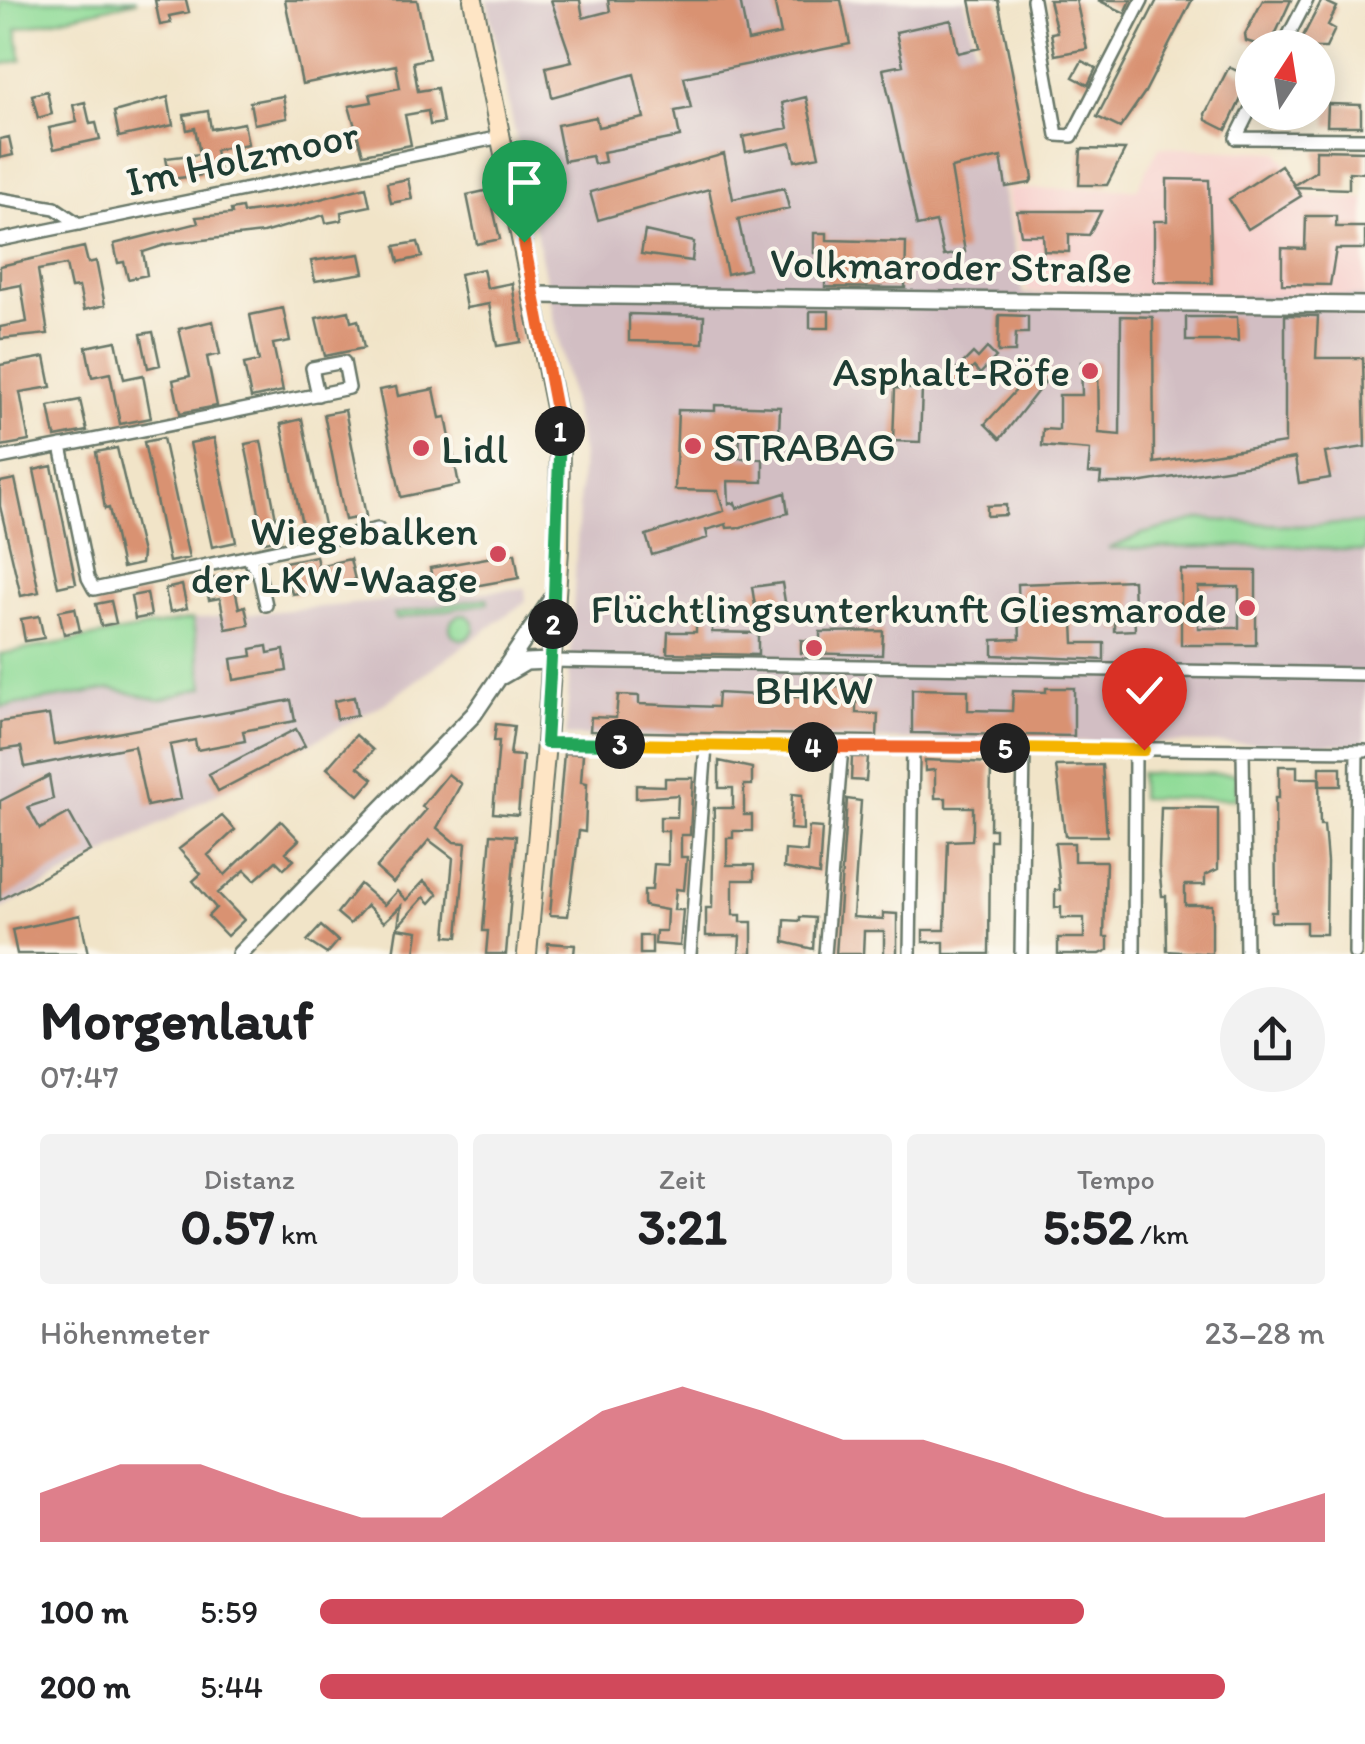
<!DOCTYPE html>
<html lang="de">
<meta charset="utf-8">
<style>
:root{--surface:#fff;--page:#f2f2f2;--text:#202124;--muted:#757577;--accent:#d1495b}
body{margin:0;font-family:Itim,sans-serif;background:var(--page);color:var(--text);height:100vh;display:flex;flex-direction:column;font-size:38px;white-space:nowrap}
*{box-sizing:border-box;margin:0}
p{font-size:32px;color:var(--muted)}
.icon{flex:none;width:55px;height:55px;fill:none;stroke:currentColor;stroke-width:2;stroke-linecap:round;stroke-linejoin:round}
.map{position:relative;height:954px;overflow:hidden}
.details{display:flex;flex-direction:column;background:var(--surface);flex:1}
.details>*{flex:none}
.needle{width:65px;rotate:12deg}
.buttons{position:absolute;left:1235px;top:30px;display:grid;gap:20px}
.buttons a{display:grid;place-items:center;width:100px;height:100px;border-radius:50%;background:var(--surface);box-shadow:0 5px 25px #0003;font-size:50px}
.pin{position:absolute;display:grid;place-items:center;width:85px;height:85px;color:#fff;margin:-102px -42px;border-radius:50% 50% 50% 0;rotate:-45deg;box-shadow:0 0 10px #0007}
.pin .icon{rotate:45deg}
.km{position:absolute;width:50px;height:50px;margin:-25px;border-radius:50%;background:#222;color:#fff;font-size:28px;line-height:50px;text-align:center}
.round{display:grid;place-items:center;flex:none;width:105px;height:105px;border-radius:52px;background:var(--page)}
.overview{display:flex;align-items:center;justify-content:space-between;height:170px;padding:0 40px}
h1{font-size:55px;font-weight:800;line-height:75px}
.metrics{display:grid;grid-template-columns:repeat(3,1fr);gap:15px;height:170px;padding:10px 40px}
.metrics div{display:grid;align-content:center;border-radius:10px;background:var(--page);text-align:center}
.metrics b{font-size:50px;font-weight:800}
.metrics small{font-size:28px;font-weight:400}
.metrics p{font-size:28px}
.chart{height:280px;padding:20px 40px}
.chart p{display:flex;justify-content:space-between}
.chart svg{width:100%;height:180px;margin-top:10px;fill:var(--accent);opacity:.7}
ul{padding:0 40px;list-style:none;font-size:32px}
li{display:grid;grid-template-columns:160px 120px 1fr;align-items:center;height:75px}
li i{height:25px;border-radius:12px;background:var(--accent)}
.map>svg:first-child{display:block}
</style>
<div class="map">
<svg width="1365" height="954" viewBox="0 0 1365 954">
<rect width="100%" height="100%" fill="#fbf7ec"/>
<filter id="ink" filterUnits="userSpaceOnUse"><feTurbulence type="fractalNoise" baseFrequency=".01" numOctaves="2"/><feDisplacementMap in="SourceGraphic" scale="20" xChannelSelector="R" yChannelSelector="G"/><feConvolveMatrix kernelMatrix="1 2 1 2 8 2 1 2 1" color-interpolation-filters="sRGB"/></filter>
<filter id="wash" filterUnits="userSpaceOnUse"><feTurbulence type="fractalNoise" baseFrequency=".0048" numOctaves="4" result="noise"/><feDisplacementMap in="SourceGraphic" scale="40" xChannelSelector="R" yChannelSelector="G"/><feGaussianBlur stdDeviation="2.25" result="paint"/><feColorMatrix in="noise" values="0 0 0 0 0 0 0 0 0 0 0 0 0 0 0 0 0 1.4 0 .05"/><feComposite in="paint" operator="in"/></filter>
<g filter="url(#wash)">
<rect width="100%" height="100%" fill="#f1e4c8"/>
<path fill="#f7d0cd" d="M1159 147 1278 152 1309 198 1365 199V297L1027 292 1006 189H1137Z"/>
<path fill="#d2bec3" d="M487 0H965L1023 294 1365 296V745L566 736 582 451Z
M525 588 526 601 385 703 0 910V654L192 619Z"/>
<path fill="#8fdb97" stroke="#578c66" stroke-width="2.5" d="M0 0H136V1L16 29 22 60 0 65Z
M1201 519 1295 526 1365 523V552L1284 545 1108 549 1142 534Z
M487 598 488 603 395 619 394 614Z
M450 627a12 12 0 1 1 24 0a12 12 0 1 1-24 0Z
M192 619 204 687 160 700 112 689 0 707V654Z
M1140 773 1237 774 1236 799 1140 798Z"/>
<g id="blocks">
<path fill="#d99272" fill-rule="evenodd" d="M155 0H186L189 12 169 16 171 23 160 25Z
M285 0H417L429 58 413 62 418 91 437 88 443 123 430 125 428 111 405 115 411 145 363 154 349 106 372 102 370 94 400 88 396 65 302 84Z
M551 0H580L583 18 610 11 608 0H740L748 41 781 34 774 0H841L850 44 684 77 691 108 675 111 680 137 603 152 605 162 594 164 592 156 564 161 557 125 596 117 598 127 644 118 634 74 552 97 546 67 572 61Z
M970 0H998L1033 178 1030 183 1006 187 1001 157 951 168 965 252 944 256 936 222 917 226 883 69 903 65 896 32 951 20 958 53 980 48Z
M1049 0H1076L1087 49 1055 55 1051 33 1057 32Z
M1098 0H1131L1125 13Z
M1157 0H1192L1145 92 1120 128 1097 117Z
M1263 0H1291L1269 48 1246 41 1245 34Z
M1322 0 1337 7 1328 25 1335 29 1326 48H1297Z
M1082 61 1096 68 1088 85 1073 77Z
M1229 67 1251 78 1226 130 1206 120 1205 114Z
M47 91 52 114 38 118 32 95Z
M283 96 287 118 254 124 250 102Z
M168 97 173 125 119 137 114 112Z
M806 97 819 156 795 161 791 143 746 152 743 137 788 128 782 103Z
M85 102 90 124 96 123 100 139 54 149 49 128 77 122 73 105Z
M1328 104 1361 105V126H1327Z
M208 111 211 129 244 123 248 144 215 150 220 173 170 179 166 158 200 154 195 128 187 130 184 115Z
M9 137 13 155 0 158V139Z
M1081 149 1125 150 1107 185H1079Z
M1316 150 1365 151V173L1349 172V189L1295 187 1301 196 1248 229 1229 199 1281 165 1294 185 1316 171Z
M724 154 733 199 784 188 789 208 738 219 749 269 727 274 709 189 598 220 590 192Z
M408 179 412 199 391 203 387 183Z
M1167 179 1209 180 1212 283 1154 282V221H1167Z
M366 187 370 206 341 212 342 220 326 223 324 215 263 233 168 244 143 252 147 275 128 279 124 262 118 263 114 244 198 223 196 217 232 214 231 210 242 208 243 213 290 207Z
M489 190 500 239 477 244 467 195Z
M1017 211H1101L1089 235 1069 234V252L1044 251 1043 235H1021Z
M1306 216H1336V227H1365V249H1336L1330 285 1282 284V248L1305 249Z
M645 231 694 242 692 261 641 254Z
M814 233H827V240L906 242 905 288 825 287 826 253H814Z
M418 242 422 257 399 262 395 246Z
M84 247 88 263 96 261 105 305 84 310 79 287 71 288 66 265 38 270 48 334 0 339V327L27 322 21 285 0 289V266Z
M360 254 364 273 315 281 311 261Z
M483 269 487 288 512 283 521 342 497 346 489 304 466 308 460 274Z
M283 308 290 341 273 344 283 391 251 398 244 364 259 361 250 315Z
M349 311 351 322 358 320 364 348 325 356 316 318Z
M810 311H829V328H810Z
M629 314 704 316 703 343 629 341Z
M999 315 1028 316V333H1016L1015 352H998Z
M1285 315 1318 316 1316 358H1363L1365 447 1325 453 1330 478 1299 483 1295 458 1137 483H1100L1101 474 1088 473 1090 450 1042 446 1043 429 1059 430V395H1082L1081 362 1098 361 1099 433 1120 435 1121 316 1153 317 1154 463 1285 443Z
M1186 317H1237L1238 341H1186Z
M213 321 220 354 207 357 217 406 180 413 173 380 190 376 179 329Z
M153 332 160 365 148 368 141 334Z
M116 341 124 379 143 375 151 418 120 424 110 373 92 377 86 347Z
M987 348 996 357 980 374 974 367 955 386 947 379 973 353 978 358Z
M45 357 51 387 20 392 29 441 1 446 0 365Z
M1040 364 1052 373 1000 439 985 424Z
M396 387 398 396 434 389 440 418 446 417 459 485 401 497 379 390Z
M895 388 922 389 920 442 893 441Z
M80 400 87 431 55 437 49 406Z
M715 405 780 407 779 434 740 433 739 458 763 459V482L728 481 729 504 735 503 737 508 785 493 788 513 741 527 727 528 726 524 706 530 708 538 652 555 646 535 724 511 718 491 675 490 678 410 715 411Z
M345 410 366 516 345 520 324 414Z
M302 419 324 525 303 529 281 424Z
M163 438 189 558 169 562 144 442Z
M214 438 236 542 212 547 190 443Z
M261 441 280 539 265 542 245 444Z
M117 448 142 553 141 564 122 568 109 508 105 509 96 452Z
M52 466 76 583 58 587 34 470Z
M15 479 39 592 21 596 0 506V482Z
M1006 505V515L987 516V506Z
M515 553 519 578 435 593 430 568Z
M316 556 318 566 350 559 356 584 292 594 285 562Z
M1181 570 1256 571V645H1181ZM1198 587H1239V628H1198Z
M232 574 239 608 245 606 249 625 226 629 220 598 209 600 205 580Z
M1133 580 1135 630 1114 631V621L1073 623 1074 643H1104V660L993 655V640L1020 639 1018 584Z
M782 583 786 608 756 612 752 587Z
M182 585 187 608 170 612 165 589Z
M147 593 151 616 135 619 131 596Z
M111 601 116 623 101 626 96 604Z
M75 608 80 631 64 634 59 611Z
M39 616 44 638 25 641 21 619Z
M696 616 712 617V632L758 633V655L667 653 668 632H696Z
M883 631 882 655 801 653V640L820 641V632Z
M267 646 268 653 284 650 287 671 234 680 231 659 252 656 251 649Z
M814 686 856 687V713L878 714 877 736 590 731 591 717 616 718 618 695 639 696V704L717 707 718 693 814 698Z
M1046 688H1074V736L912 733V689L968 690V710L1012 711 1013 691 1046 692Z
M354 697 357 715 337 719 334 701Z
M291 700 295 721 243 731 245 741 197 750 195 740 170 745 181 799 147 806 134 746 25 767 21 747 0 750V722L49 715 54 745Z
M496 724 514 726 510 755 523 756 518 815 493 813 499 741H494Z
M296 729 305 746 218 791 209 774Z
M356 735 373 750 358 767 373 779 359 795 327 768Z
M564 753 583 754 581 782 587 783 585 832 579 831 568 916 550 915Z
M852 757H868L866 781 851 780Z
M925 760 991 763 990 829H995V840H990L989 954H944V942H923V930H945L948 841 972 840 973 830V807H946V798H935V770L925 771Z
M719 761 752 768V785H744V815H752V831H733V838H727V865H754V880H733V915H741V922H752V954H739L740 936H706V908H712L714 808H733V788H719Z
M1102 765 1107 836H1065L1056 766Z
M1279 766H1297V778H1319L1320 825H1324L1327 862 1326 934H1306V922H1271V912H1276L1275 798H1279Z
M1320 767H1341V786H1320Z
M448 774 461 784 437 828 454 842 466 843 458 937 446 936 453 858 429 840 393 883 376 868 426 810 422 806Z
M49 776 53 799 28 807 40 829 69 813 90 851 0 900V801Z
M665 778H693L690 835H681V857H687L684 890 676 889 674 910H683L680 946 655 944 656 931H666L667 910 644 906V890H652L654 864 668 865V831H660V817H677L678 795 636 798V785L665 786Z
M792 794 802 795 803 830 790 829Z
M847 799 861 801 853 917 883 919V913L897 914V954H884V931H864L863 954H836Z
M1161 807 1218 808V869L1205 875V885H1185V905H1212V954L1167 951 1166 896H1162L1159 866Z
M222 816 235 830 208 855 225 875 281 821 299 840 286 852 294 860 284 869 276 861 255 880 245 870 218 893 244 920 227 936 208 916 216 908 193 881 201 874 179 849Z
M809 827 822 828 819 875 784 868 785 850 807 852Z
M491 834 516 836 506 954H486L488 931H483Z
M1055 843H1074V861H1106L1104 937H1108V950L1100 954H1058V938H1084V918H1061V907L1055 908V890H1060Z
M424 881 438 894 430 903 424 897 398 926 401 906 384 922 367 905 350 924 337 913 360 884 384 905 397 891 406 900Z
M80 915 88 954H17L12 930Z
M800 917 815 918 813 949 784 942 785 920 800 921Z
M321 926 338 941 327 954 307 941Z
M397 928 418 931 415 954H393Z
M640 936H652V954H640Z
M548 943 575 945 574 954H547Z"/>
</g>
</g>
<g filter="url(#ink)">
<use href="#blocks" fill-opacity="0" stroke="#687768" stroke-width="2.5"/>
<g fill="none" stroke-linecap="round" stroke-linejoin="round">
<g stroke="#687768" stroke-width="16">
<path id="minor" d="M1033 0 1057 135 1072 136 1142 0
M1282 48 1307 0
M1252 106 1236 138 1365 139
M0 199 55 208 79 224
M0 240 501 137
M61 446 88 578 94 589 378 529
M0 458C116 436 233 412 349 388L344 362 312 368 318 395
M248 558 259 574 266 605
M551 661 1365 674
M546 743 1365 751
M1243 750 1246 954
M690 954 706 746
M825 954 842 747
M910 954 913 747
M1021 954 1024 748
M1134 954 1135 749
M1355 954 1357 751"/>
</g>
<g stroke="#687768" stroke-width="20">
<path id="tertiary" d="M535 295 1365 305
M502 676 526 662 551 661
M240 954 474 714 556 593"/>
</g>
<g stroke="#687768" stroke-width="22">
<path id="secondary" d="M473 0 560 432 559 550 546 743 527 954"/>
</g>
<use href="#minor" stroke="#fff" stroke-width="11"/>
<use href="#tertiary" stroke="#fff" stroke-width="15"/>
<use href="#secondary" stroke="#fee5c5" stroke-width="18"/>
</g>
</g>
<g fill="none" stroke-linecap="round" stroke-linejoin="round" filter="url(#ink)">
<g stroke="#fff" stroke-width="20">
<path id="split-1" d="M524 242 560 431"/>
</g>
<g stroke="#fff" stroke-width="20">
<path id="split-2" d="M553 624 560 431"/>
</g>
<g stroke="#fff" stroke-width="20">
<path id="split-3" d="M553 624 546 743 620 744"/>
</g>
<g stroke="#fff" stroke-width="20">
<path id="split-4" d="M620 744 813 747"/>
</g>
<g stroke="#fff" stroke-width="20">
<path id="split-5" d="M813 747 1005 748"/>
</g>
<g stroke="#fff" stroke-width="20">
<path id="split-6" d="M1005 748 1144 750"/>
</g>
<use href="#split-1" stroke="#f0652b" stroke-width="12"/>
<use href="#split-2" stroke="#22a559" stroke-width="12"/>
<use href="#split-3" stroke="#22a559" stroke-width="12"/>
<use href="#split-4" stroke="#f5b400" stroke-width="12"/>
<use href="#split-5" stroke="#f0652b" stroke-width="12"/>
<use href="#split-6" stroke="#f5b400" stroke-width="12"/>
</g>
<g fill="#d1495b" stroke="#fbf7ec" stroke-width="4">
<circle cx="1090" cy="371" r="10"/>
<circle cx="693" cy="446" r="10"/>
<circle cx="421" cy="448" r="10"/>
<circle cx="498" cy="554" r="10"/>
<circle cx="1247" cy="608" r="10"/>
<circle cx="814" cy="648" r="10"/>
</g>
<g text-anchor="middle" stroke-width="8" stroke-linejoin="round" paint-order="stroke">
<g font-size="42" fill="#1f3d34" stroke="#fbf7ec">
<text transform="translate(242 157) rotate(-12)" y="15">Im Holzmoor</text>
<text transform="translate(951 265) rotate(1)" y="15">Volkmaroder Straße</text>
</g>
<g font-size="42" fill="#1f3d34" stroke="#fbf7ec" text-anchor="end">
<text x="1070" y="386">Asphalt-Röfe</text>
<text x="713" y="461" text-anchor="start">STRABAG</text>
<text x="441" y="463" text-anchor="start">Lidl</text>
<text x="478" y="545">Wiegebalken<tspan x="478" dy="48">der LKW-Waage</tspan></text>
<text x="1227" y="623">Flüchtlingsunterkunft Gliesmarode</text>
<text x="814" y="704" text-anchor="middle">BHKW</text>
</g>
</g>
</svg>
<div class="buttons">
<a><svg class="needle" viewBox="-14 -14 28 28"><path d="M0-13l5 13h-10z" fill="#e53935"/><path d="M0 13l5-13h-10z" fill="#757577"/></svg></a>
</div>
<div class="pin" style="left:524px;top:242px;background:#1e9e55"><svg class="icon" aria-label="arrive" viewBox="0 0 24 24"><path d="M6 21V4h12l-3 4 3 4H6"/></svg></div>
<div class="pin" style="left:1144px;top:750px;background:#d93025"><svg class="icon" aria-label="check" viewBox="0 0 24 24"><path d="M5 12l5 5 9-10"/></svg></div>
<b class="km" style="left:560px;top:431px">1</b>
<b class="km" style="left:553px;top:624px">2</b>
<b class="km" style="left:620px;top:744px">3</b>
<b class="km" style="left:813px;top:747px">4</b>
<b class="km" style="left:1005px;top:748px">5</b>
</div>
<section class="details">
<div class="overview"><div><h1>Morgenlauf</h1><p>07:47</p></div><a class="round"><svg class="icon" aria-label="share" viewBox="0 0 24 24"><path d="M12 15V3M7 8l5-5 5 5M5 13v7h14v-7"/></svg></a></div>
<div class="metrics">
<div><p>Distanz</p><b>0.57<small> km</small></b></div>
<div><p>Zeit</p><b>3:21</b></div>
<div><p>Tempo</p><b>5:52<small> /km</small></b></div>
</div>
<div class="chart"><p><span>Höhenmeter</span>23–28 m</p>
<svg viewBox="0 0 160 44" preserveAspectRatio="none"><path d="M0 44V32L10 25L20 25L30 32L40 38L50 38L60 25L70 12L80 6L90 12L100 19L110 19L120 25L130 32L140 38L150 38L160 32V44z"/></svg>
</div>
<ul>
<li><b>100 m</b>5:59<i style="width:76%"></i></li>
<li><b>200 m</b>5:44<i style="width:90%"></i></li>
</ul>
</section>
